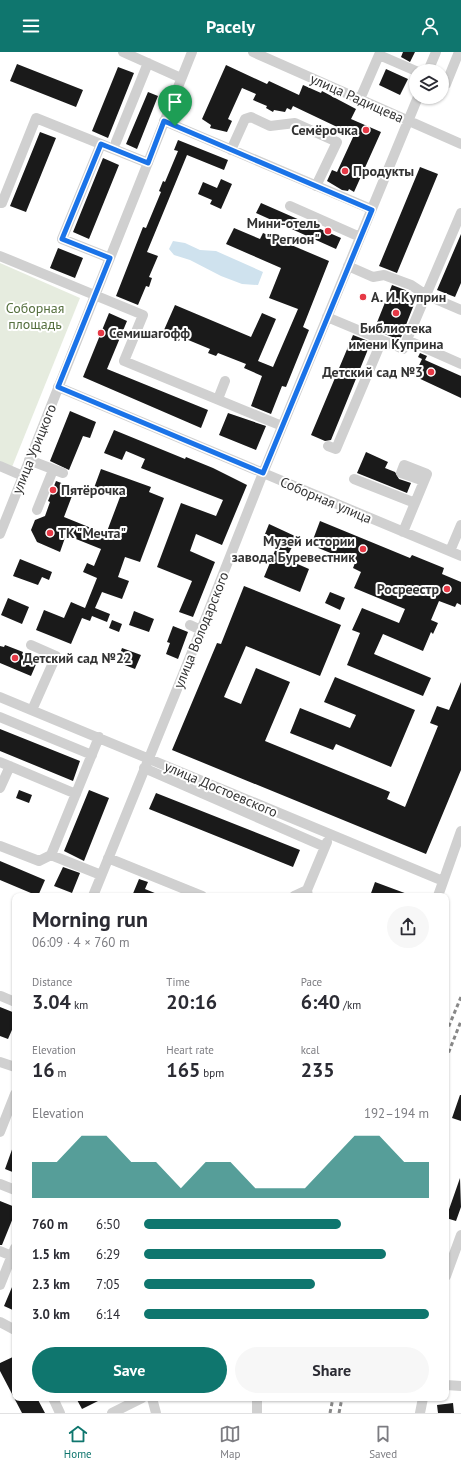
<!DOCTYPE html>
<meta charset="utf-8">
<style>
:root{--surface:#fff;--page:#f7f7f7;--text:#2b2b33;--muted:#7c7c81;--line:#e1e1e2;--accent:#0f766e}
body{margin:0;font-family:"PT Sans",sans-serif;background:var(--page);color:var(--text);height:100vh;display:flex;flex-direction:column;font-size:15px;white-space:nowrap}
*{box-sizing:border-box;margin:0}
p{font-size:13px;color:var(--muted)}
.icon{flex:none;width:22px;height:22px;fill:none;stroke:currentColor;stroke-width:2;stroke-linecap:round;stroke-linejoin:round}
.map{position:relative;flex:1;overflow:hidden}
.drawer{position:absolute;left:12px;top:841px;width:437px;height:508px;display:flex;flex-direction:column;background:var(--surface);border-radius:8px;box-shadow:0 1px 3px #0004}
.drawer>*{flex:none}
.controls{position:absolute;left:409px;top:12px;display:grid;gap:8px}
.controls a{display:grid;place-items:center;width:40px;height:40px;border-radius:50%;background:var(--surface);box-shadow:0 1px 3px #0004;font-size:20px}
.pin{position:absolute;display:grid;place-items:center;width:34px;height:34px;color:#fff;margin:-41px -17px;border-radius:50% 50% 50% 0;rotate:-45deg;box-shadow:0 0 4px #0007}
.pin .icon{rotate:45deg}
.round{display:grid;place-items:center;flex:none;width:42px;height:42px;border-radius:21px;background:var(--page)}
.headline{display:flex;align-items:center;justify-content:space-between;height:68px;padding:0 20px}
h1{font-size:22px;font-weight:700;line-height:30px}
.metrics{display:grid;grid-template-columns:repeat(3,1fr);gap:6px;height:68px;padding:4px 20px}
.metrics div{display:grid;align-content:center}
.metrics b{font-size:20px;font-weight:700}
.metrics small{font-size:11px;font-weight:400}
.metrics p{font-size:11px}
.chart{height:112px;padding:8px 20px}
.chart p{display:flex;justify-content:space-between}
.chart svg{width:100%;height:72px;margin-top:4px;fill:var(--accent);opacity:.7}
.primary-button{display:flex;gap:8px;margin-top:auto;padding:8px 20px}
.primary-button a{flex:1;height:46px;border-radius:24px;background:var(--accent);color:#fff;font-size:16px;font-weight:700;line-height:46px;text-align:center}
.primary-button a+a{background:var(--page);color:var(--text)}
ul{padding:0 20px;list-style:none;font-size:13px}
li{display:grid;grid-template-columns:64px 48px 1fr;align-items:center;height:30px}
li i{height:10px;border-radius:5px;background:var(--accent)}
header{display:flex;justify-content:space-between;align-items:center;height:52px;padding:0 20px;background:var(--accent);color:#fff;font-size:18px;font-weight:700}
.menu{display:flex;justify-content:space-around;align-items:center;height:56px;border-top:1px solid var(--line);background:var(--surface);font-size:11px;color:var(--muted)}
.menu a{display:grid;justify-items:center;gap:2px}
.menu .current{color:var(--accent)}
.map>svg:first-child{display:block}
</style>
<header><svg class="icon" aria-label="menu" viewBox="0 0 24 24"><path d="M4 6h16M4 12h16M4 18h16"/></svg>Pacely<svg class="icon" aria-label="person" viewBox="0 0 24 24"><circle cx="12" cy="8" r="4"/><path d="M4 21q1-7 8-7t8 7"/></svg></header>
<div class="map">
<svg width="461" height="1361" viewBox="0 0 461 1361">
<rect width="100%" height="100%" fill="#fff"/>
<path fill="#e6ecdf" d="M0 211 80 246 12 415 0 410Z"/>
<path fill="#cfe2ee" d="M173 189 185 191 200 198 216 199 263 220 258 233 242 232 221 224 190 208 174 203 169 197Z"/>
<path fill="#1a1a1a" d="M403 0H415L410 10 401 5Z
M17 12 83 38 76 55 10 29Z
M226 13 267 32 269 29 299 43 303 33 321 41 322 39 356 57 351 67 381 80 354 140 349 137 348 139 342 138 327 129 332 118 337 120 354 83 293 54 291 58 287 56 285 60 274 58 273 60 266 56 267 54 253 48 256 42 242 36 228 67 232 69 227 80 210 76 211 73 202 67Z
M118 15 134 21 108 86 92 79Z
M386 17 408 27 400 43 379 33Z
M148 40 158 44 137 97 126 92Z
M40 80 56 86 26 160 10 154Z
M178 88 228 108 224 118 187 103 147 200 158 204 149 225 152 226 149 235 146 234 138 253 116 244 143 175 146 176 161 140 159 139 163 129 165 130 178 99 174 98Z
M103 106 119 113 89 187 73 180Z
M420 115 438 122 397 221 379 214Z
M221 127 232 132 221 157 210 152 212 148 198 142 203 130 217 136Z
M261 151 341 186 336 197 256 161Z
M234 176 260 187 263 181 329 209 303 275 309 278 286 335 282 334 271 362 251 354 262 324 244 316 246 312 218 301 216 304 208 301 210 297 181 285 179 289 171 286 173 282 164 278 175 253 251 285 262 261 276 267 258 309 273 315 298 257 269 246 281 216 226 192Z
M461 182V231L455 245 437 238Z
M58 196 83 206 75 226 50 216Z
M392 233 408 239 417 245 400 288 374 278Z
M109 261 127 269 107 317 208 358 201 376 83 325Z
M353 283 371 290 331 388 325 389 311 383Z
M420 301 427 304 425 308 461 324V346L414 324 422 307 418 305Z
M70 359 96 370 90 386 83 384 69 418 50 409Z
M228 361 266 374 256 398 219 383Z
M114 378 185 407 186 405 213 416 247 433 222 493 196 482 190 499 215 510 193 565 179 560 192 529 157 515 181 451 216 464 223 448 141 416 145 407 126 399 122 408 104 401Z
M366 400 388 410 385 416 395 420 399 427 411 431 407 441 357 421Z
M101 417 151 435 149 440 164 446 140 510 125 505 118 525 129 529 122 547 102 540 95 556 110 562 107 570 92 564 90 569 82 566 71 592 36 578 44 558 64 566 71 550 85 556 97 526 83 520 87 511 94 514 101 497 66 483 60 500 37 490 31 478 35 468 45 464 50 450 48 449 56 429 75 436 64 465 106 482 120 445 94 436Z
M320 469 410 506 412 503 444 516 442 522 461 530V553L457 551 455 555 439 549 431 568 438 571 433 582 431 580 423 599 383 582 374 602 431 626 423 644 347 613 360 581 352 578 362 556 399 571 405 557 354 536 361 520 353 516 355 511 311 493Z
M269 472 297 485 286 507 309 517 300 540 264 525 279 489 265 482Z
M20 507 52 520 49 528 42 525 38 533 13 524Z
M244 534 341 573 320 624 246 594 224 645 241 652 256 616 290 630 265 689 390 740 387 747 405 755 438 674 430 671 437 654 449 658 461 630V718L426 802 172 698 217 591 221 592Z
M330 540 345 546 340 558 325 551Z
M8 546 29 555 22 572 1 563Z
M134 559 154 567 149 580 129 573Z
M112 568 122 572 119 580 109 576Z
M173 574 188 580 178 607 166 602 170 591 167 590Z
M5 593 23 600 22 603 37 610 31 624 0 611V594L4 595Z
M122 596 141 603 135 617 117 610Z
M335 625 415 658 391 715 336 692 333 698 290 681 300 656 350 676 356 663 324 650Z
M0 677 80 709 73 729 0 699Z
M19 738 32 743 29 751 16 746Z
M89 738 109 746 84 809 64 799Z
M156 741 300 798 293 815 149 757Z
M0 809 45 828 38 844 0 828Z
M63 815 80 821 72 841 54 834Z
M139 827 148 830 145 837 162 844H132Z
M375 830 410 843V844H370Z
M0 955 15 961V971L8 987 0 984Z
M460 1043H461V1069L452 1066Z
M14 1092H15V1121L5 1117Z
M460 1126 461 1155 456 1169 446 1166Z
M0 1149 15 1155V1161L2 1193H0Z
M15 1228V1259L4 1254Z
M15 1304V1346H37L45 1361H22L0 1319V1311Z
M76 1346H104L82 1357Z
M453 1351 454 1361H438L437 1353Z"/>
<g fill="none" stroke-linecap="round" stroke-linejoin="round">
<path stroke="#d0d0d0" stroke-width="10" d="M123 0 181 26
M253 0 461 92
M428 19 436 0
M446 32 459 0
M360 47 379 3 416 19
M164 69 371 157
M116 90 148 11
M101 92 62 187 110 206
M231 98 245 67 251 65 270 74 295 71 337 90 316 134
M0 151H2L36 66 148 111
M290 154 360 185
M0 204 143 263 124 309 282 374
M348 214 373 225 384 223 411 233 426 243 461 258
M327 265 382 288 336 397 328 394
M382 288 403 297 461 161
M407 288 461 312
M58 335 461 504
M218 347 225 329
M29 408 63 421
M0 414 23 424
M354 427 415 451 403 480
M415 451 427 422 404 413 401 421 424 429
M37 458 53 418
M0 482 192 0
M450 499 461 473
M190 573 201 578
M31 593 56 604 32 658
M0 645 443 829
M0 665 92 703
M0 710 76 742
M144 716 325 795
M0 736 10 714
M0 794 39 809 51 803 101 823
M51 803 99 685
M108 806 202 844
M93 844 201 578 263 421 418 45
M294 844 307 838
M308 844 307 838 327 790
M438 844 461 779
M1 944 15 950
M0 1010 15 1015
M0 1080 15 1042
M0 1132 15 1138
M0 1199 12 1204
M446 1224 461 1183
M0 1233 15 1196
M0 1270 15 1278
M446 1333 461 1334
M53 1346 60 1361
M152 1346 156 1361
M112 1361 142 1346
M257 1361V1346
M420 1361 423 1346"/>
<path stroke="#888" stroke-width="3" stroke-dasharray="4 3" stroke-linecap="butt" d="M446 981 461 945
M446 1007 461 969
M330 1361 333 1346
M339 1361 342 1346"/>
</g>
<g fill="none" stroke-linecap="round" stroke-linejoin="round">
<g stroke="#fff" stroke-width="8">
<path id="route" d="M164 69 372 158 263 421 58 335 110 206 62 187 101 92 148 111Z"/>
</g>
<use href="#route" stroke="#1a73e8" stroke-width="5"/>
</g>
<g fill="#e63946" stroke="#fff" stroke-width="1.5">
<circle cx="366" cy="78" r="4"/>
<circle cx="345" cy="119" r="4"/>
<circle cx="328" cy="179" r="4"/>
<circle cx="363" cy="245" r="4"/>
<circle cx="396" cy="261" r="4"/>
<circle cx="101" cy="281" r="4"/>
<circle cx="431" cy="320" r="4"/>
<circle cx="53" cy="438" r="4"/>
<circle cx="50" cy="481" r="4"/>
<circle cx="363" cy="497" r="4"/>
<circle cx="447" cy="537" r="4"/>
<circle cx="15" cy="606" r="4"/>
</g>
<g text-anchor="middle" stroke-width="4" stroke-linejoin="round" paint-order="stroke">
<g font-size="14" fill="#333" stroke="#fff">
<text transform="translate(357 46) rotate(24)" y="5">улица Радищева</text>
<text transform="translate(34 397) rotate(-68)" y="5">улица Урицкого</text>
<text transform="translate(326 448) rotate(23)" y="5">Соборная улица</text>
<text transform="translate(201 578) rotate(-68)" y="5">улица Володарского</text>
<text transform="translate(221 737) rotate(23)" y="5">улица Достоевского</text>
</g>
<g font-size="14" font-weight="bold" fill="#333" stroke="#fff" text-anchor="start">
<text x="358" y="83" text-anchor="end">Семёрочка</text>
<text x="353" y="124">Продукты</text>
<text x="320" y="176" text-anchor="end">Мини-отель<tspan x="320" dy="16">"Регион"</tspan></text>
<text x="371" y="250">А. И. Куприн</text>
<text x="396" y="281" text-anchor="middle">Библиотека<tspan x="396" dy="16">имени Куприна</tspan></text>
<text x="109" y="286">Семишагофф</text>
<text x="423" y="325" text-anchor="end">Детский сад №3</text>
<text x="61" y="443">Пятёрочка</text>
<text x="58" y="486">ТК "Мечта"</text>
<text x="355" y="494" text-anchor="end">Музей истории<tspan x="355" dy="16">завода Буревестник</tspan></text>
<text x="439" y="542" text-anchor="end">Росреестр</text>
<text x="23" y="611">Детский сад №22</text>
</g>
<g font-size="14" fill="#56703f" stroke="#fff">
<text x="35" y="261">Соборная<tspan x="35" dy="16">площадь</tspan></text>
</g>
</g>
</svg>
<div class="controls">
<a><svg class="icon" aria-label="layers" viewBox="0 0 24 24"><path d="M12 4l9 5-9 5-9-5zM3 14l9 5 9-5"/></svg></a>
</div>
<div class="pin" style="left:175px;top:74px;background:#1e9e55"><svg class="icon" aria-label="arrive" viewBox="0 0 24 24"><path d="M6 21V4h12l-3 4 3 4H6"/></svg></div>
<section class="drawer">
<div class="headline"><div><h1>Morning run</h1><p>06:09 · 4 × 760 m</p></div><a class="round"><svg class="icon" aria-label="share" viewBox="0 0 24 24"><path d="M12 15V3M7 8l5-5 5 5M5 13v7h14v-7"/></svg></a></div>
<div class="metrics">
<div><p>Distance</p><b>3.04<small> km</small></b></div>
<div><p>Time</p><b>20:16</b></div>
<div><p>Pace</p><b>6:40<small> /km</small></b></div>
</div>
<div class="metrics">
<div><p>Elevation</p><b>16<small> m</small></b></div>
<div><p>Heart rate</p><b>165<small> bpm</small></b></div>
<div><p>kcal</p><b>235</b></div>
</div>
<div class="chart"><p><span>Elevation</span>192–194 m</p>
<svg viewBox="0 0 160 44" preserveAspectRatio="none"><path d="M0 44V22L10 22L20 6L30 6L40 22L50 22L60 38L70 22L80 22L90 38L100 38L110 38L120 22L130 6L140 6L150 22L160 22V44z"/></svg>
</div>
<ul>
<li><b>760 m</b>6:50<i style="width:69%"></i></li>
<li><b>1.5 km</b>6:29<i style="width:85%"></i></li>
<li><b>2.3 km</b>7:05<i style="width:60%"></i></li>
<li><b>3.0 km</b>6:14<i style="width:100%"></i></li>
</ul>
<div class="primary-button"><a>Save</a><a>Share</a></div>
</section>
</div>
<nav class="menu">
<a class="current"><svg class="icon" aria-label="home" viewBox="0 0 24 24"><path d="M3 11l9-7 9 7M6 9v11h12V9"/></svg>Home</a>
<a><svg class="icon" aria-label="map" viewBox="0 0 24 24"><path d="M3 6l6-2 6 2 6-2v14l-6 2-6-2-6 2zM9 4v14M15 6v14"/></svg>Map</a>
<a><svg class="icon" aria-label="saved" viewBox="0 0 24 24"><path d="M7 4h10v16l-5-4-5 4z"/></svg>Saved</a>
</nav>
